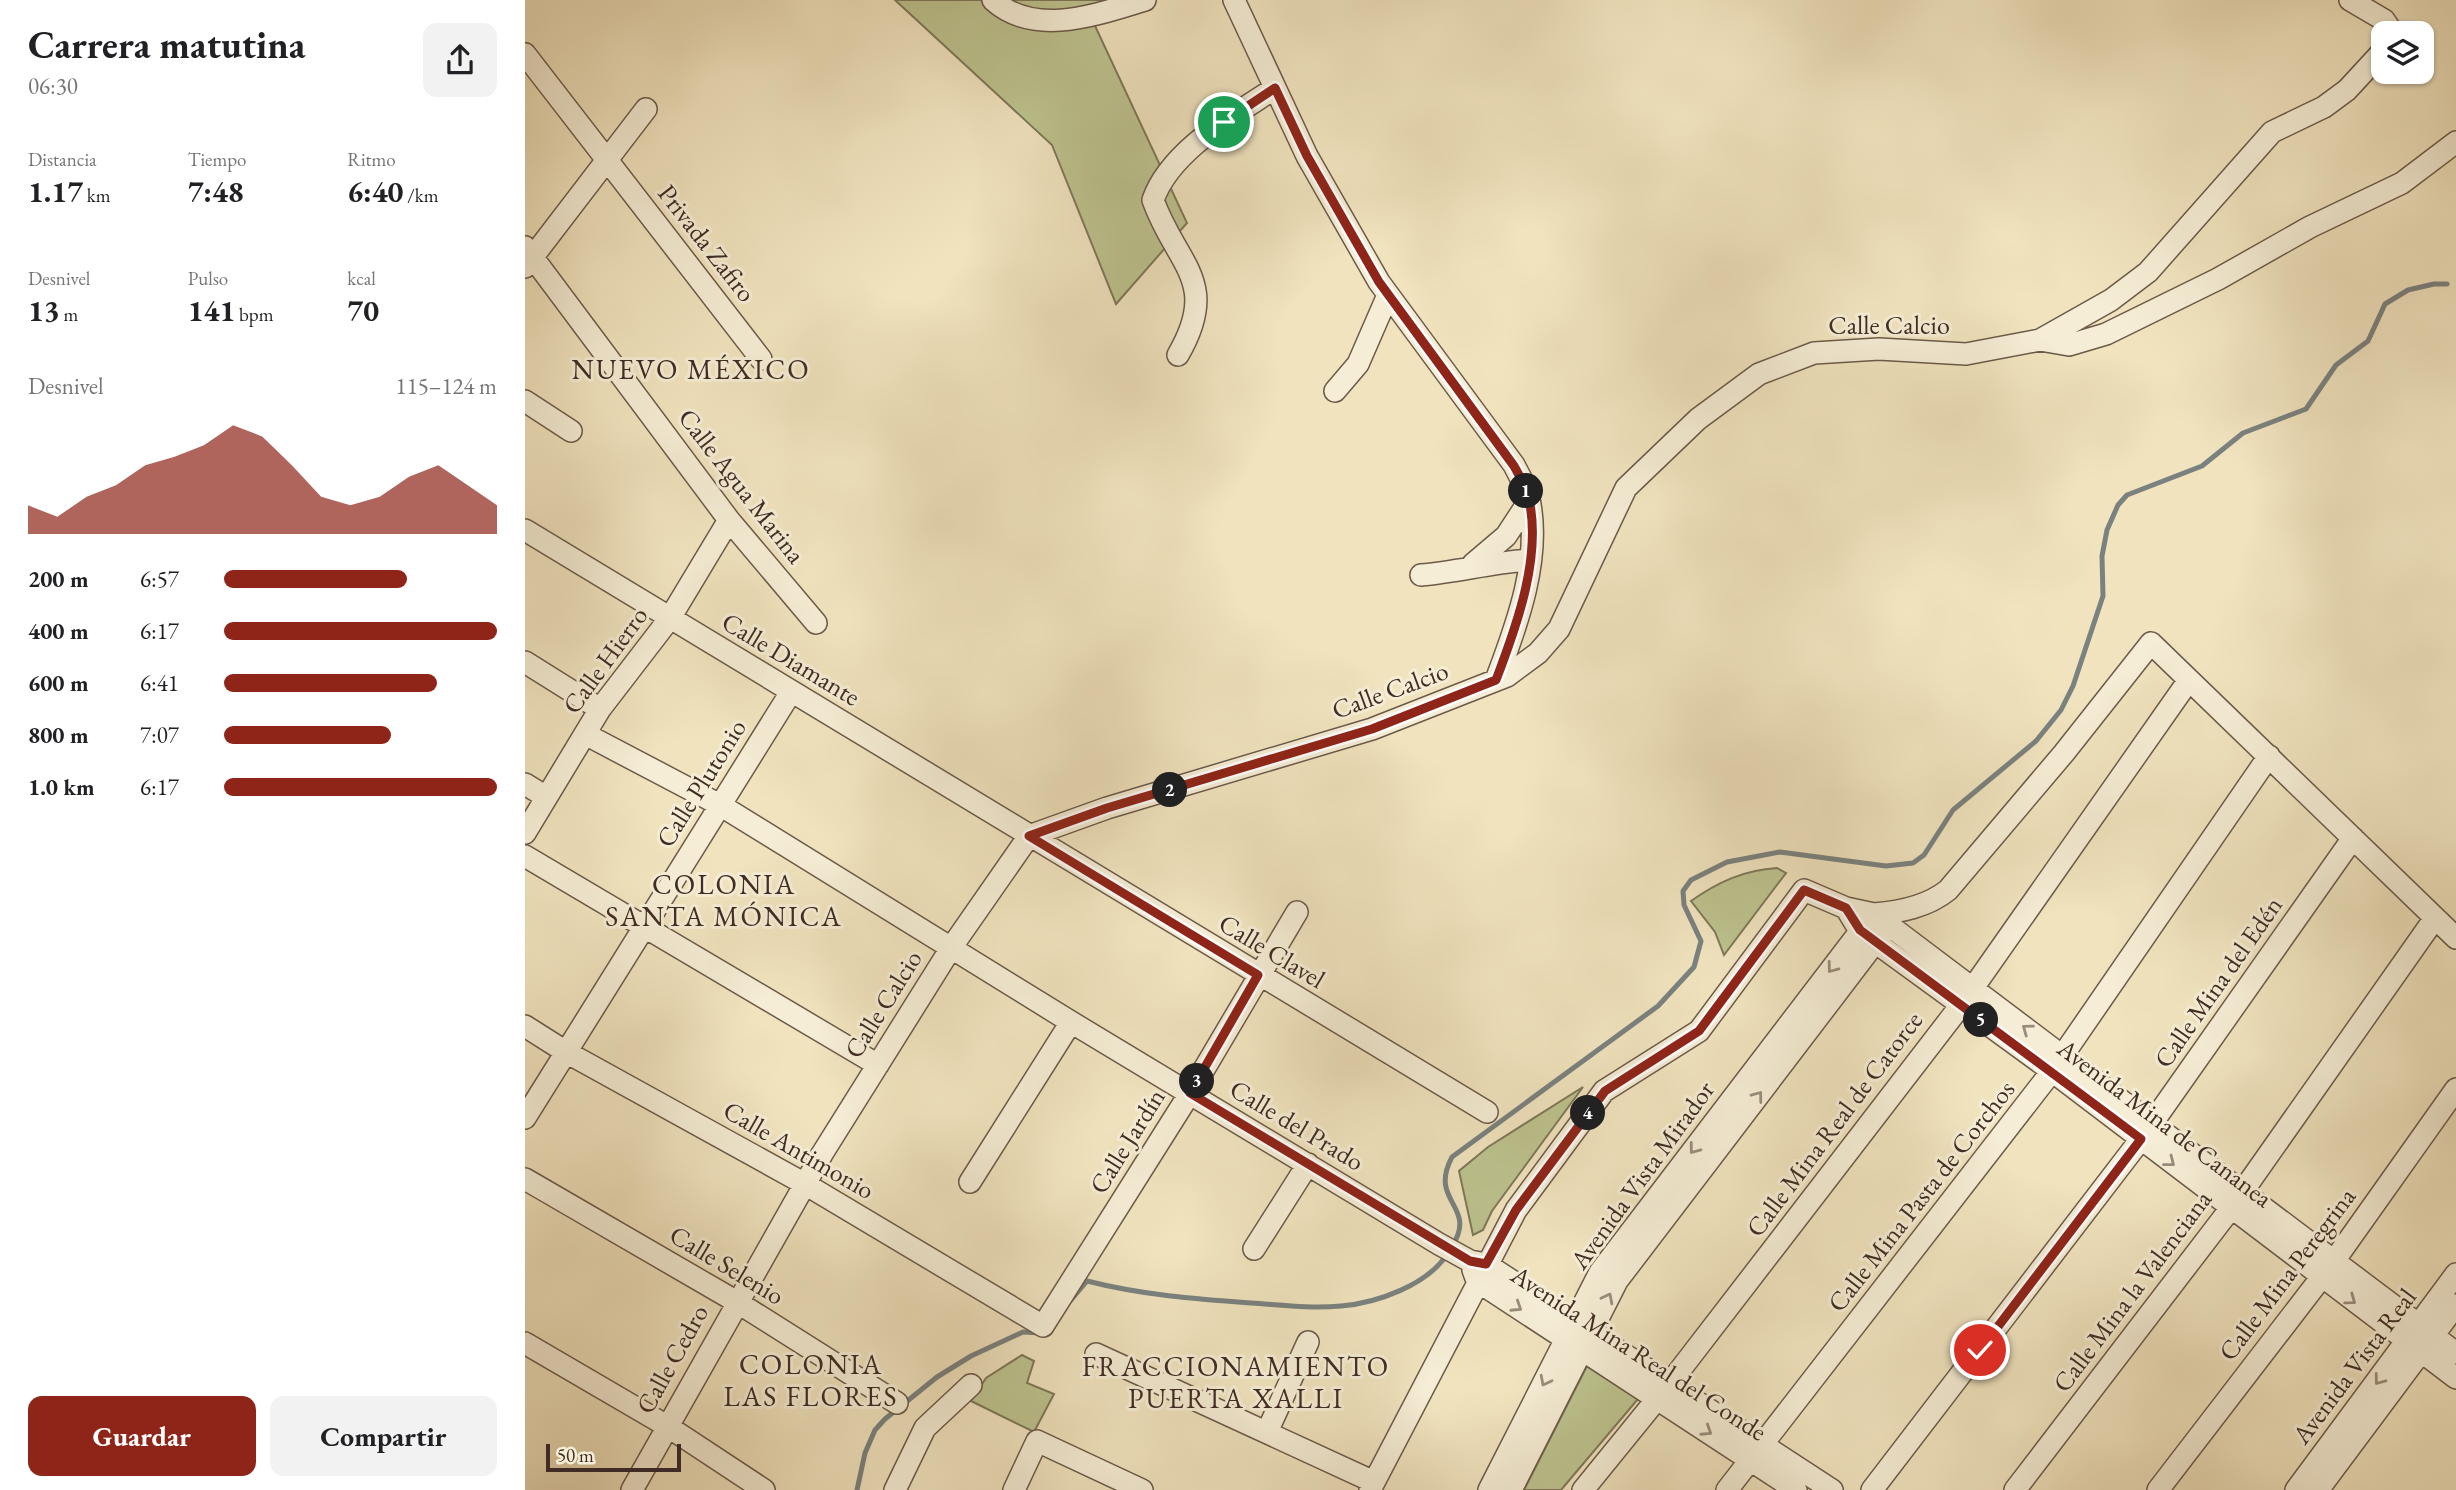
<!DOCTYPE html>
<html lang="es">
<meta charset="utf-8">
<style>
:root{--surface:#fff;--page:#f2f2f2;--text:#202124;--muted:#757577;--accent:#8f2418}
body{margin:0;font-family:"EB Garamond",serif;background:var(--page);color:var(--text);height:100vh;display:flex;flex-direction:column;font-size:26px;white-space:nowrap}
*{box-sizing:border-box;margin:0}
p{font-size:23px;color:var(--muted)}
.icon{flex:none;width:38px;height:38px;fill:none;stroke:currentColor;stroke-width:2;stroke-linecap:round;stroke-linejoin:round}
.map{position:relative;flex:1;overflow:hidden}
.side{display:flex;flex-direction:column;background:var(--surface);width:525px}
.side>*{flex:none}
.fabs{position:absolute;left:1846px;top:21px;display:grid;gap:14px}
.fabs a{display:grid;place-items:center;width:63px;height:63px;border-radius:14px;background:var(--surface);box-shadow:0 2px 5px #0004;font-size:35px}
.scale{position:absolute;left:21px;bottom:18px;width:135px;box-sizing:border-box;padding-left:7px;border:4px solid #402c24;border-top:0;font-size:19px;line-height:24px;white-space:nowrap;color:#402c24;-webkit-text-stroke:5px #f5edd5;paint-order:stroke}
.pin{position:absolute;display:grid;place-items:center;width:60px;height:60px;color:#fff;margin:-30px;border:4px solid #fff;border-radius:50%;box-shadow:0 2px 7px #0007}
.km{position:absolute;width:35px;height:35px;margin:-18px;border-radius:50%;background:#222;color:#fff;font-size:19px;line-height:35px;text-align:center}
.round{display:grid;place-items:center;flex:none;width:74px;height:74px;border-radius:14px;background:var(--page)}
.summary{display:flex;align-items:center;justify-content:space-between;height:119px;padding:0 28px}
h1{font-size:38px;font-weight:700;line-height:52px}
.metrics{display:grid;grid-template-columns:repeat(3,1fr);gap:10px;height:119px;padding:7px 28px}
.metrics div{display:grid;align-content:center}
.metrics b{font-size:30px;font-weight:700}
.metrics small{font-size:19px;font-weight:400}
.metrics p{font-size:19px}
.chart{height:196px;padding:14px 28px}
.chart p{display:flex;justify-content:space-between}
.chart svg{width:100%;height:126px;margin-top:7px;fill:var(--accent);opacity:.7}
.button{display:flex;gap:14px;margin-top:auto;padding:14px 28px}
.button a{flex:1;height:80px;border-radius:14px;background:var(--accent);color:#fff;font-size:28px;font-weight:700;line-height:80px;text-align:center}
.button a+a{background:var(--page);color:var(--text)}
ul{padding:0 28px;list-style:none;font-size:23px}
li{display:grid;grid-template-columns:112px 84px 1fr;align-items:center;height:52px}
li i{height:18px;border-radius:9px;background:var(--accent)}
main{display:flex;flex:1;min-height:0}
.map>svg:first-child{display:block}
</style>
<main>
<section class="side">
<div class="summary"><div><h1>Carrera matutina</h1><p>06:30</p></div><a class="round"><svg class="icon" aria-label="share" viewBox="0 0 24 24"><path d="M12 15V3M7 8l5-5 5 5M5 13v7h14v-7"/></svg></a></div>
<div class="metrics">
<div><p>Distancia</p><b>1.17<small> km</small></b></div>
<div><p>Tiempo</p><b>7:48</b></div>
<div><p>Ritmo</p><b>6:40<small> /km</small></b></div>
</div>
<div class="metrics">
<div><p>Desnivel</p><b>13<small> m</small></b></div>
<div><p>Pulso</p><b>141<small> bpm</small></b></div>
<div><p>kcal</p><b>70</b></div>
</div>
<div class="chart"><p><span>Desnivel</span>115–124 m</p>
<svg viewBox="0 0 160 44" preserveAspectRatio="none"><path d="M0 44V34L10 38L20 31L30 27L40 20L50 17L60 13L70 6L80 10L90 20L100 31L110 34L120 31L130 24L140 20L150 27L160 34V44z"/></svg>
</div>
<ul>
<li><b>200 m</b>6:57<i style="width:67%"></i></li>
<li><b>400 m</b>6:17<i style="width:100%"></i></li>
<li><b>600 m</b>6:41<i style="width:78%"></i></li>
<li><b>800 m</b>7:07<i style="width:61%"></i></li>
<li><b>1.0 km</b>6:17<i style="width:100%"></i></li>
</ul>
<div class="button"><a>Guardar</a><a>Compartir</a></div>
</section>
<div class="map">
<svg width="1931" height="1490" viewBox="0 0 1931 1490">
<rect width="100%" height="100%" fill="#f0e3be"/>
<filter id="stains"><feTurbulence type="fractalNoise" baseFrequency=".00286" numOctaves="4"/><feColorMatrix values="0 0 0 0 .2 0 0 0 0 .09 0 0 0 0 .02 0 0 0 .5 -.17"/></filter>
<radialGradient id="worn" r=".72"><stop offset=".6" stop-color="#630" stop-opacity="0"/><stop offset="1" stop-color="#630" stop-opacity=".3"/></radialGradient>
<path fill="#bdc38f" stroke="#7e785a" stroke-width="2" d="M370 0H589L564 13 662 223 591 304 527 145Z
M1252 868 1261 873 1199 955 1190 932 1166 901C1193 882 1219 870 1252 868Z
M1058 1087 967 1211 958 1230 948 1235 934 1171 963 1147Z
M497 1355 509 1361 502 1383 529 1394 509 1432 446 1401 461 1378Z
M1062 1366 1113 1399 1036 1490H999Z"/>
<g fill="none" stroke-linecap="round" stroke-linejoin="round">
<path stroke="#7a8280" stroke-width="5" d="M928 1245C952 1205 903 1202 927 1157L1133 1006 1169 967 1176 941 1159 905 1158 891 1166 880 1202 862 1255 852 1361 866 1388 863 1399 855 1428 810 1511 741 1536 710 1548 686 1578 596 1577 556 1582 530 1593 505 1602 495 1677 466 1718 433 1781 409 1811 365 1843 341 1860 304 1883 290 1909 284H1922
M546 1300 562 1281C617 1295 670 1299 726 1303 756 1305 786 1309 816 1306 852 1303 903 1285 923 1253
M332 1490 340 1453 350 1430 360 1419 412 1377 446 1356 498 1332 516 1333"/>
<g stroke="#6c5a4a" stroke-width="24">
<path id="minor" d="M468 0C510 38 573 14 620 0
M709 0 782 156 854 282 989 465C994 475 1000 485 1003 495 1018 555 992 625 971 680
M1825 0 1859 20 1868 33
M0 54 236 359
M0 247 204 520 291 623
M0 267 121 109
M1515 340 1586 300 1623 272 1747 132 1799 107 1822 90 1858 51
M653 355C696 281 651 265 628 200 645 151 708 116 750 88
M810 391 833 364 863 295
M0 401 46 431
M0 530 962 1112
M948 564 981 536 1004 501
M896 575C933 572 968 562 1005 560
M0 662 75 709
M60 734 195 805 546 1022 914 1244 945 1261 961 1264 1307 1490
M0 784 21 797
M0 833 75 709 145 618 204 520
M0 856 353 1065
M1321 908 1335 931 1527 1071 1931 1378
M1349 914C1375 912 1402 907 1423 890L1539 753 1626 643 1931 938
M0 1026 41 1052 280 1184 518 1326 665 1093 772 912
M0 1118 266 692
M0 1179 212 1302 372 1403
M445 1182 546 1022
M729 1249 783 1164
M948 1270 952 1281 1271 1490
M0 1343 142 1426 239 1490
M571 1354 849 1482
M742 1432 783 1342
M107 1490 297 1154 426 948 504 836 582 808 847 729 982 676 1013 653 1034 629 1101 488 1173 419 1234 374 1289 353 1354 349 1441 354 1515 340 1544 345 1581 334 1693 279 1785 227 1877 183 1931 142
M370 1490 400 1428 446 1385
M489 1490 512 1441 617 1490
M845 1490 991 1210 1079 1091 1174 1031 1279 890 1321 908 1349 914 1931 1353
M964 1490 1075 1272 1343 921
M986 1490 1092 1281 1358 932
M1058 1490 1145 1383 1436 1005 1664 680
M1202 1490 1527 1071 1744 756
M1347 1490 1616 1139 1828 838
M1490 1490 1706 1208 1910 918
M1633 1490 1809 1261 1931 1089
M1771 1490 1931 1274
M1793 1490 1931 1305"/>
</g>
<use href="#minor" stroke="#f5edd5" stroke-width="21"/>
</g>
<defs><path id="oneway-chevron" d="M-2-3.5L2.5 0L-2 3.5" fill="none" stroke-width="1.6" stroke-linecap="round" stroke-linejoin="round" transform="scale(1.75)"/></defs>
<g stroke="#9a8c7c">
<use href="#oneway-chevron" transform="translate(1307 968) rotate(127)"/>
<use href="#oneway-chevron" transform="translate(1502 1029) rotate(-144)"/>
<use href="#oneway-chevron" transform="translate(1233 1096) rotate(-53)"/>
<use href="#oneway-chevron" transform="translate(1169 1149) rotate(127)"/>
<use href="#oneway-chevron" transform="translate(1645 1162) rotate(38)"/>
<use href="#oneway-chevron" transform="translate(1083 1298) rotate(-63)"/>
<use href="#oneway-chevron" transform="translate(1826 1300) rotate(36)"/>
<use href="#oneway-chevron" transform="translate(992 1307) rotate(33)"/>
<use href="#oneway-chevron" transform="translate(1854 1380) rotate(127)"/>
<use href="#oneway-chevron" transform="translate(1020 1381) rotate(117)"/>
<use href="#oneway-chevron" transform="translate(1182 1431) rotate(33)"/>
</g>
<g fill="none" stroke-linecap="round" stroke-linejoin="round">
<g stroke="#fff" stroke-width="14">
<path id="route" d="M699 122 750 88 782 156 854 282 989 466C994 475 1000 485 1003 495 1018 554 992 625 971 680L847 729 582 808 504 836 733 975 665 1093 945 1261 961 1264 991 1210 1080 1091 1174 1031 1279 890 1321 908 1335 930 1616 1139 1455 1350"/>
</g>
<use href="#route" stroke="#8f2418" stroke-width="9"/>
</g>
<g text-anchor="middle" stroke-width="6" stroke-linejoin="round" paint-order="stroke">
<g font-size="26" fill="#402c24" stroke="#f5edd5">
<text transform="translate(182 243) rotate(52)" y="9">Privada Zafiro</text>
<text x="1364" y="334">Calle Calcio</text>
<text transform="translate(217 486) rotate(52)" y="9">Calle Agua Marina</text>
<text transform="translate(266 659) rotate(31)" y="9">Calle Diamante</text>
<text transform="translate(80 660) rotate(-54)" y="9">Calle Hierro</text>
<text transform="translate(865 690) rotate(-20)" y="9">Calle Calcio</text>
<text transform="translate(176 783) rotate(-58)" y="9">Calle Plutonio</text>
<text transform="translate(747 951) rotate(31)" y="9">Calle Clavel</text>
<text transform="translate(1693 982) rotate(-55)" y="9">Calle Mina del Edén</text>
<text transform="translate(358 1004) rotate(-58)" y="9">Calle Calcio</text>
<text transform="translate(1640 1123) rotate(37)" y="9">Avenida Mina de Cananea</text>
<text transform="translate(1309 1124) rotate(-53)" y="9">Calle Mina Real de Catorce</text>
<text transform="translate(772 1125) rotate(31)" y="9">Calle del Prado</text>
<text transform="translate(602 1141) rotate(-58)" y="9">Calle Jardín</text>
<text transform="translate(274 1150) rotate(30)" y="9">Calle Antimonio</text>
<text transform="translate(1117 1175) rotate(-54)" y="9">Avenida Vista Mirador</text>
<text transform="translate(1396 1196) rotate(-52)" y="9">Calle Mina Pasta de Corchos</text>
<text transform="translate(202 1265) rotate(31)" y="9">Calle Selenio</text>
<text transform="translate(1762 1274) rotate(-53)" y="9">Calle Mina Peregrina</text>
<text transform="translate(1607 1291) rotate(-53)" y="9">Calle Mina la Valenciana</text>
<text transform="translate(1114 1353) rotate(33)" y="9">Avenida Mina Real del Conde</text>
<text transform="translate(147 1359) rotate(-61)" y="9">Calle Cedro</text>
<text transform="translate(1829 1366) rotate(-53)" y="9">Avenida Vista Real</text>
</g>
<g font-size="28" letter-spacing="2" fill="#402c24" stroke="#f5edd5">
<text x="166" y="379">NUEVO MÉXICO</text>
<text x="199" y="894">COLONIA<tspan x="199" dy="32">SANTA MÓNICA</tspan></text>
<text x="286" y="1374">COLONIA<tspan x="286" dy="32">LAS FLORES</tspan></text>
<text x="711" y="1376">FRACCIONAMIENTO<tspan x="711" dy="32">PUERTA XALLI</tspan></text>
</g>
</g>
<rect width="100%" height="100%" filter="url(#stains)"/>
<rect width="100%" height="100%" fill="url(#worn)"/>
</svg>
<div class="fabs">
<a><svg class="icon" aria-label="layers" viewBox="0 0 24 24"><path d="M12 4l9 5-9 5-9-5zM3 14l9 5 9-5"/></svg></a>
</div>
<div class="scale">50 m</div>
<div class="pin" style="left:699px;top:122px;background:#1e9e55"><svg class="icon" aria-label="arrive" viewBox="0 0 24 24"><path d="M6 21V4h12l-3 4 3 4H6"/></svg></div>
<div class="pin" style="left:1455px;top:1350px;background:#d93025"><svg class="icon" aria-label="check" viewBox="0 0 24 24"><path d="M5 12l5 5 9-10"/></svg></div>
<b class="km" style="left:1001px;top:491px">1</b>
<b class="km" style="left:645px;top:790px">2</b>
<b class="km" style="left:672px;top:1081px">3</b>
<b class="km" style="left:1063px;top:1113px">4</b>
<b class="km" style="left:1456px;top:1020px">5</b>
</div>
</main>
